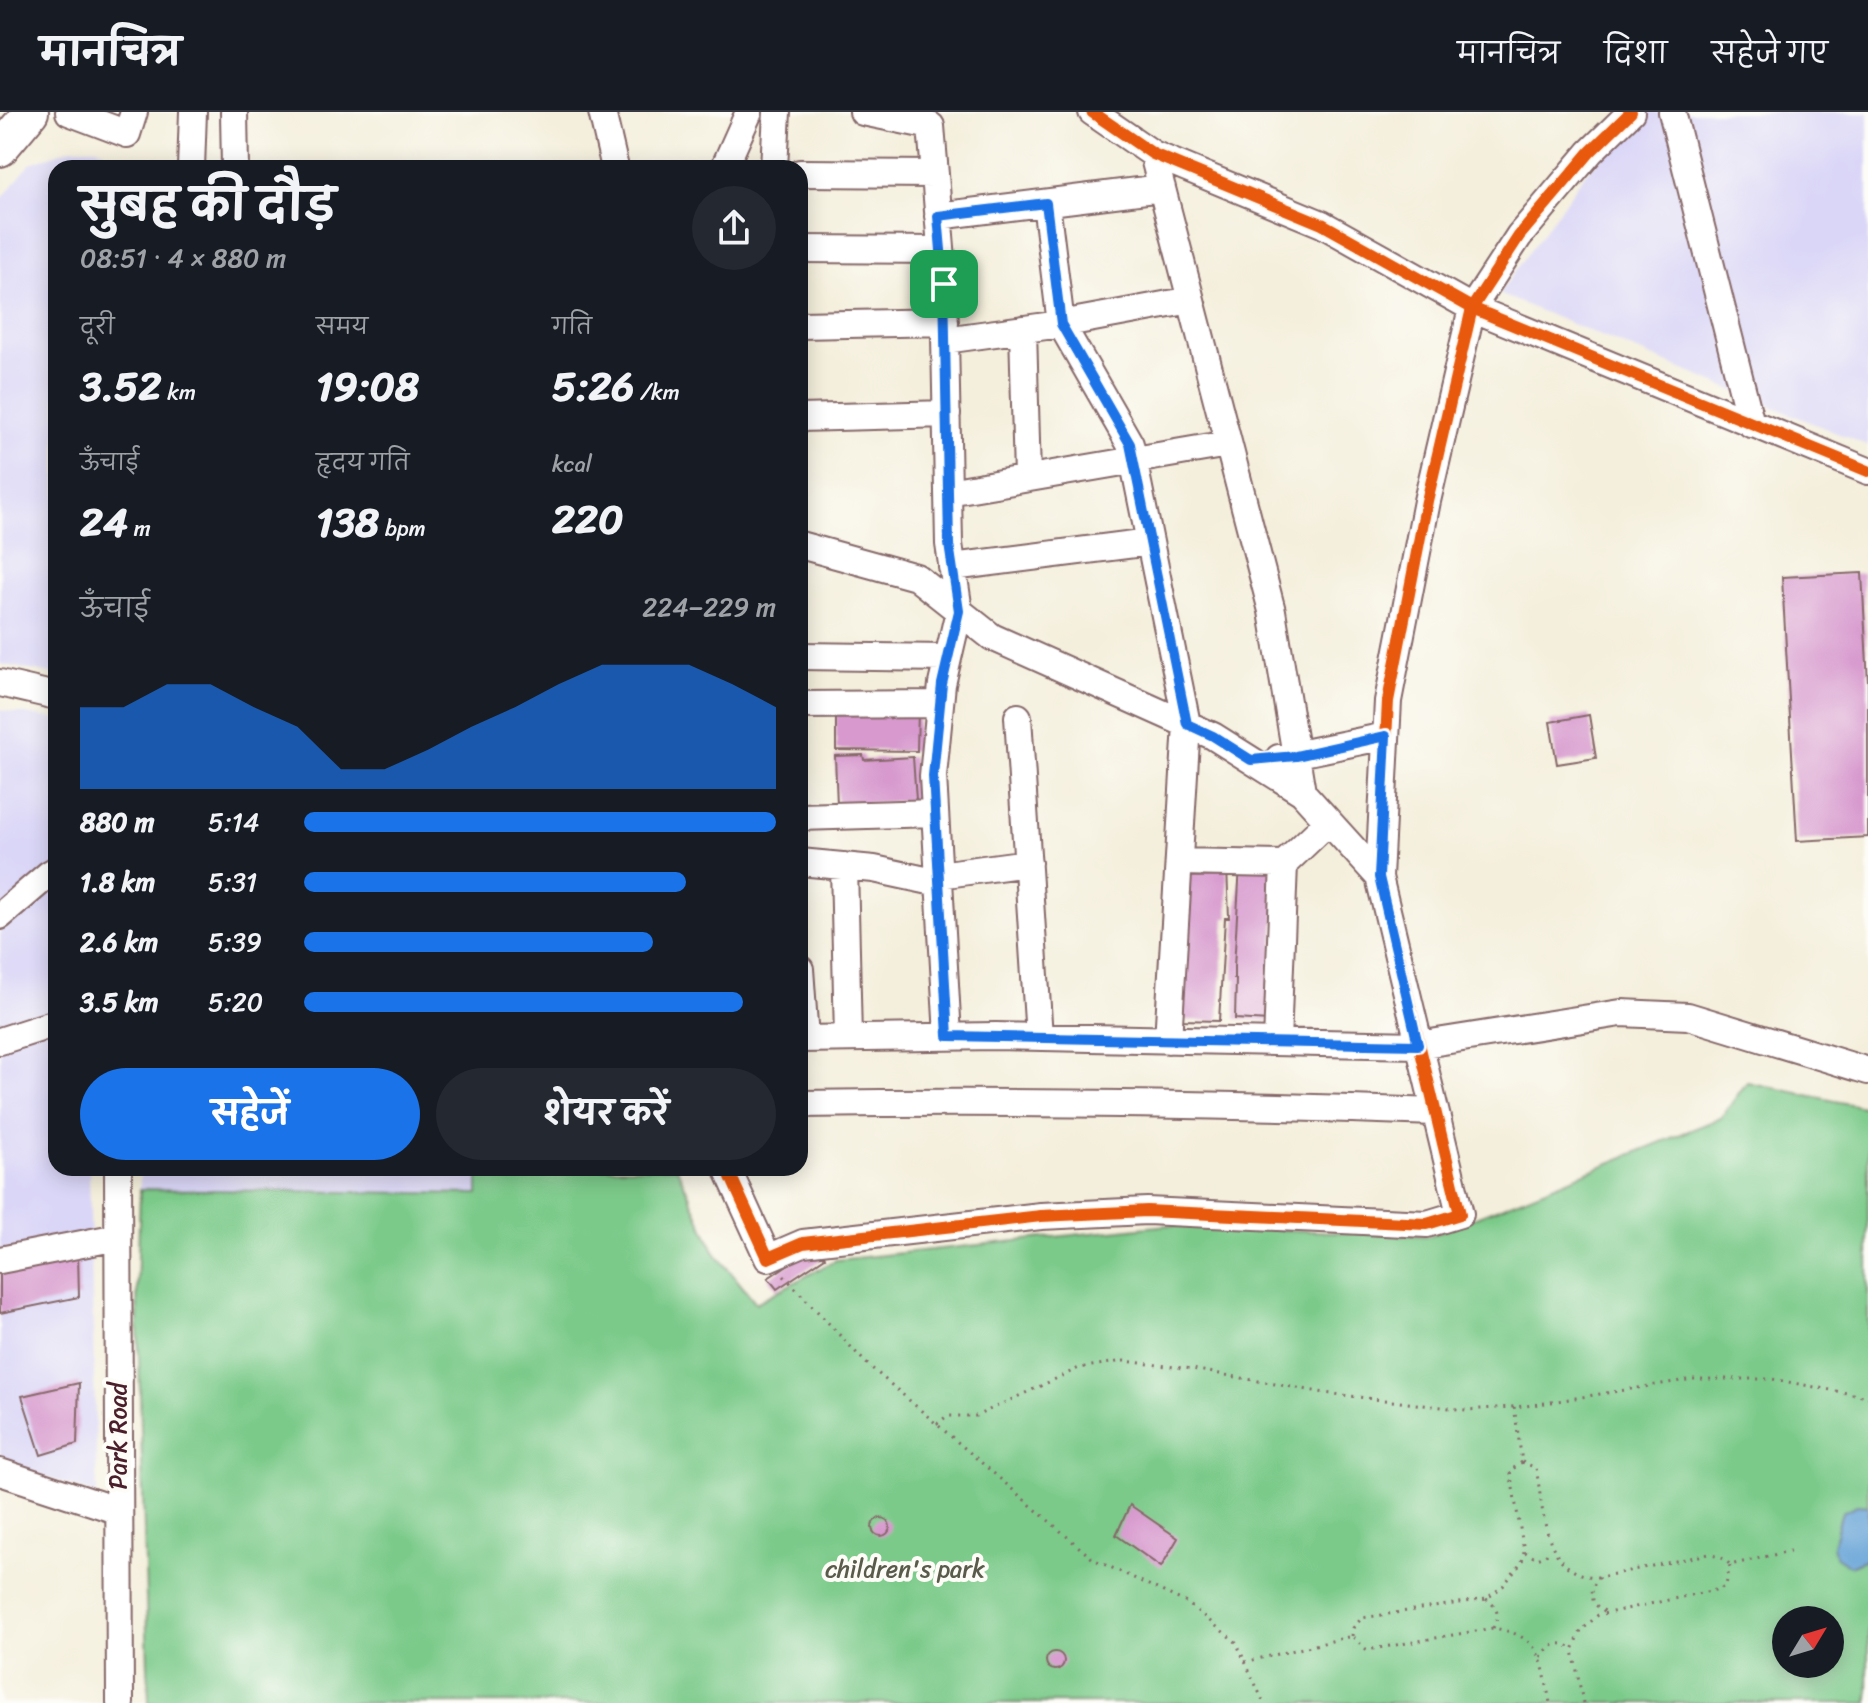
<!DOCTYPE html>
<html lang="hi">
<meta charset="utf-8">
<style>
:root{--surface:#171b24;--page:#242831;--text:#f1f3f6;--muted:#9ea1a6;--line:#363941;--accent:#1a73e8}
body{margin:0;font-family:Sriracha,"Playpen Sans Deva",sans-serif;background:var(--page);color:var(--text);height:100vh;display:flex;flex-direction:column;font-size:30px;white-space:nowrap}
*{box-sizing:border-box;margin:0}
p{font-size:26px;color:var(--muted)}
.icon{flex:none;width:44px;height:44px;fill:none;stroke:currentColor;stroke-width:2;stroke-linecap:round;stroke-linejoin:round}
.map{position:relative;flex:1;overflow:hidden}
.details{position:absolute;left:48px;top:48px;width:760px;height:1016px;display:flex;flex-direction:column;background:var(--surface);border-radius:24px;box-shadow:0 4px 20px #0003}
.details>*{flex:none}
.needle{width:52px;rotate:52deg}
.controls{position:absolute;left:1772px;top:1494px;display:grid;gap:16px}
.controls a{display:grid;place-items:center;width:72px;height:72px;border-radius:50%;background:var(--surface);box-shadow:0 4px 20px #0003;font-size:40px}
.pin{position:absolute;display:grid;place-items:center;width:68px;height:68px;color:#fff;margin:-34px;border-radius:16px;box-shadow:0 4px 12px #0006}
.round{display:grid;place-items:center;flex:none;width:84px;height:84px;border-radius:42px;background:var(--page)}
.headline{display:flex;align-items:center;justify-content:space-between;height:136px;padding:0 32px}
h1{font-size:44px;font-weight:700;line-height:60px}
.figures{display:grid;grid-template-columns:repeat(3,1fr);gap:12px;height:136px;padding:8px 32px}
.figures div{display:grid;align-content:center}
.figures b{font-size:40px;font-weight:700}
.figures small{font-size:22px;font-weight:400}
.figures p{font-size:22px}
.chart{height:224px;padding:16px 32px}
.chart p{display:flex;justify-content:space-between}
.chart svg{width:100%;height:144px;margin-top:8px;fill:var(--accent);opacity:.7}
.cta{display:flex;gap:16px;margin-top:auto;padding:16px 32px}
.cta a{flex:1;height:92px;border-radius:48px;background:var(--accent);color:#fff;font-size:32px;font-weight:700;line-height:92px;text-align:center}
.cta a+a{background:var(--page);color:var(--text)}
ul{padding:0 32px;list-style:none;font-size:26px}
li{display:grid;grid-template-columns:128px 96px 1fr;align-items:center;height:60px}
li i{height:20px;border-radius:10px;background:var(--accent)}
header{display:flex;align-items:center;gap:48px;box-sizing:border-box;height:112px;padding:0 40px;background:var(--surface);border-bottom:2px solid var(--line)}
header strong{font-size:38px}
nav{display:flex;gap:44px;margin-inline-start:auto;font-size:28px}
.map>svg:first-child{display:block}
</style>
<header>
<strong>मानचित्र</strong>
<nav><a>मानचित्र</a><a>दिशा</a><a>सहेजे गए</a></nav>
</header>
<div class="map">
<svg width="1868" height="1591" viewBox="0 0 1868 1591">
<rect width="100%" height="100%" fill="#fdfcf7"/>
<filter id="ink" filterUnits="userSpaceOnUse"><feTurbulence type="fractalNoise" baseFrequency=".0125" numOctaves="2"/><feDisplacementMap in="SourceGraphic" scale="16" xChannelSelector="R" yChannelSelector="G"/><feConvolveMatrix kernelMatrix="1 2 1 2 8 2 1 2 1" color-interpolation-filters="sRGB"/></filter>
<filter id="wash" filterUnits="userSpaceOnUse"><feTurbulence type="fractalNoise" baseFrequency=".006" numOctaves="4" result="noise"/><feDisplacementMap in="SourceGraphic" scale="32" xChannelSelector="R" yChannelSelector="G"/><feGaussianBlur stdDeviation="1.8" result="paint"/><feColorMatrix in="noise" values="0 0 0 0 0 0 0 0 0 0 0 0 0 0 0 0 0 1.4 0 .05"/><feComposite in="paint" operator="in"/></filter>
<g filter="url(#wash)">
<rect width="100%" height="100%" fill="#f4efdc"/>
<path fill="#dad6f7" d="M1647 0H1868V334L1499 182 1585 62Z
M72 36H97L135 56H56V563L0 552V89L31 51Z
M0 598 56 607V1056H89L97 1383 0 1349Z
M140 1056H478V1082L140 1077Z"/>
<path fill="#7bca8a" stroke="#62745a" stroke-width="2" fill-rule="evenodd" d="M1747 970 1868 996V1591H149L137 1177 140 1077 478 1082V1056H677L715 1141 756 1191 836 1148 1168 1113 1429 1124 1721 1006ZM1786 1508H1830V1552H1786Z"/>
<path fill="#65a3d7" stroke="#586181" stroke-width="2" d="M1857 1393 1868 1394V1446L1850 1454 1836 1445 1833 1433 1842 1400Z"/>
<g id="blocks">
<path fill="#d799ce" d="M1862 461 1868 571V725L1797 729 1782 465Z
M836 597 918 598 917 639 836 638Z
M1589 603 1596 646 1557 652 1550 610Z
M863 643 864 648 913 645 916 688 837 693 835 644Z
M1240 753 1278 754 1269 909 1235 907 1236 867H1234V855Z
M1187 754 1227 755 1229 806H1225L1219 909 1182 908Z
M816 1134 825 1145 777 1177 768 1166Z
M78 1141 79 1185 0 1201V1157Z
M79 1271 77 1332 41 1343 22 1284Z
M1130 1393 1178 1426 1161 1455 1116 1423Z
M872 1415a9 9 0 1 1 18 0a9 9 0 1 1-18 0Z
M1046 1549a9 9 0 1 1 18 0a9 9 0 1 1-18 0Z"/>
</g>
</g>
<g filter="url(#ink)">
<use href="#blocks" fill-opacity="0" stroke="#866869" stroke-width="2"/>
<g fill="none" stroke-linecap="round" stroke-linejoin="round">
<g stroke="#866869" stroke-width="30">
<path id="minor" d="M69 0 127 22 134 0
M234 0 235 56
M602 0 615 56
M863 0 931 14 944 172 949 432 959 499 942 572 933 664 948 924
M1092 0 1153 42 1322 112 1472 196 1868 359
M1672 0 1751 312
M1153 42 1272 499 1302 680
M191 56 193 0
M724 56 749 0
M774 56 777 0
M800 61 935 62
M1046 91 1061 212 1130 332 1187 612 1168 928
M938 104 1162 76
M800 137 941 138
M800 213 945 210
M1023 217 1027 366
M945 228 1061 212 1191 188
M800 306 947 302
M948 380 1228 332
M800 433 916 465 992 525 1213 624 1302 680 1379 765
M952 455 1150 430
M800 544 948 546
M0 571 56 584
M800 593 940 592
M1018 605 1039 925
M1279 646 1386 624
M800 705 935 701
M800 750 874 757 939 771
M1179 750 1284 752 1328 710
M844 754 848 926
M939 763 1028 751
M0 804 49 762 56 758
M800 857 805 927
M800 927 996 924 1418 933 1621 901 1688 904 1868 959
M0 929 56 911
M1277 930 1284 752
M800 992C1012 989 1223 992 1435 1000
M118 1056 120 1591
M727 1056 768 1146 803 1131 1041 1104 1147 1099 1427 1112 1460 1102 1379 765 1388 589 1427 389 1472 196 1519 124 1590 40 1631 0
M0 1148 118 1125
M0 1360 119 1399"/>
</g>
<g stroke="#866869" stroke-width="38">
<path id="major" d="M0 37 31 0"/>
</g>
<path stroke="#866869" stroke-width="3" stroke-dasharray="2 6" stroke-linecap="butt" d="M784 1164 866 1251 1093 1447 1187 1491 1236 1530 1264 1591
M937 1312 947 1304H976L1079 1256 1124 1249 1192 1257 1325 1281 1466 1298 1526 1294 1693 1267H1772L1868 1285
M1522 1350 1536 1356C1544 1398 1542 1465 1600 1465L1709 1442 1725 1447 1730 1453 1790 1439
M1525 1440 1537 1447 1545 1444 1550 1436
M1600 1465C1591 1474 1591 1480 1594 1492L1606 1500
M1486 1487C1498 1495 1500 1503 1493 1516
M1352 1524 1353 1516 1362 1506 1486 1487 1503 1474 1522 1450 1524 1439 1510 1359 1522 1350 1514 1294
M1541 1545C1549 1533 1561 1526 1573 1538
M1245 1550 1352 1524 1367 1538 1493 1516C1543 1524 1542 1549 1550 1591
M1583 1591 1573 1538 1581 1519 1598 1503 1720 1477 1726 1473 1730 1453"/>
<use href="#minor" stroke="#fff" stroke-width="26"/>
<use href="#major" stroke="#fff" stroke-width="34"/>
<g stroke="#fdfcf7" stroke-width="17">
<path id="cycleway" d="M1092 0 1153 42 1322 112 1472 196 1868 359
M727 1056 768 1146 803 1131 1041 1104 1147 1099 1427 1112 1460 1102 1379 765 1388 589 1427 389 1472 196 1519 124 1590 40 1631 0"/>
</g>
<use href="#cycleway" stroke="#e8590c" stroke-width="12"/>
</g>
</g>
<g fill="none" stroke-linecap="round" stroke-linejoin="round" filter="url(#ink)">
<g stroke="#fff" stroke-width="16">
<path id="route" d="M1046 91 1061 212 1130 332 1187 612 1213 624 1251 648 1296 644 1386 624 1379 765 1418 933 948 924 933 664 942 572 959 499 949 432 944 172 938 104Z"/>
</g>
<use href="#route" stroke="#1a73e8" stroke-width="10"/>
</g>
<g text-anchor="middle" stroke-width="8" stroke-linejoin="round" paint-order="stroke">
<g font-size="24" fill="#4a1f2b" stroke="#fdfcf7">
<text transform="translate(118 1324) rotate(-90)" y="8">Park Road</text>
</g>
<g font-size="24" fill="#5b5b4c" stroke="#fdfcf7">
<text x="905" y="1465">children's park</text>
</g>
</g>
</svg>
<div class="controls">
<a><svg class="needle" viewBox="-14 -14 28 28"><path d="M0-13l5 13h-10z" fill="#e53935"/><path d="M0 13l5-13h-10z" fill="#9ea1a6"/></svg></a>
</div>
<div class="pin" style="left:944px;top:172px;background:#1e9e55"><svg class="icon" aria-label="arrive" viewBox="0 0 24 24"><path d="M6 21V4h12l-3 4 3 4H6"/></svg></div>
<section class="details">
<div class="headline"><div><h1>सुबह की दौड़</h1><p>08:51 · 4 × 880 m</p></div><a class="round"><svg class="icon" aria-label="share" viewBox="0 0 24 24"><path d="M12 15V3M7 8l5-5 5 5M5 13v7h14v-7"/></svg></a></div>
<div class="figures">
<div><p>दूरी</p><b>3.52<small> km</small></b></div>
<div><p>समय</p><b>19:08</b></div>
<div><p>गति</p><b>5:26<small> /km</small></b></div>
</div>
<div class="figures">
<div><p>ऊँचाई</p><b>24<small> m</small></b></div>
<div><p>हृदय गति</p><b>138<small> bpm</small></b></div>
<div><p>kcal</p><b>220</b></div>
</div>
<div class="chart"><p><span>ऊँचाई</span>224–229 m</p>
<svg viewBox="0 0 160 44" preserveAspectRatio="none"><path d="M0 44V19L10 19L20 12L30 12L40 19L50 25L60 38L70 38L80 32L90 25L100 19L110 12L120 6L130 6L140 6L150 12L160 19V44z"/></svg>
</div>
<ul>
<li><b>880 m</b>5:14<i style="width:100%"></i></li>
<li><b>1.8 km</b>5:31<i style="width:81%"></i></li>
<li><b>2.6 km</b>5:39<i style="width:74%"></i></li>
<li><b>3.5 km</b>5:20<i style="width:93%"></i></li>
</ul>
<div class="cta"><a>सहेजें</a><a>शेयर करें</a></div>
</section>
</div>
